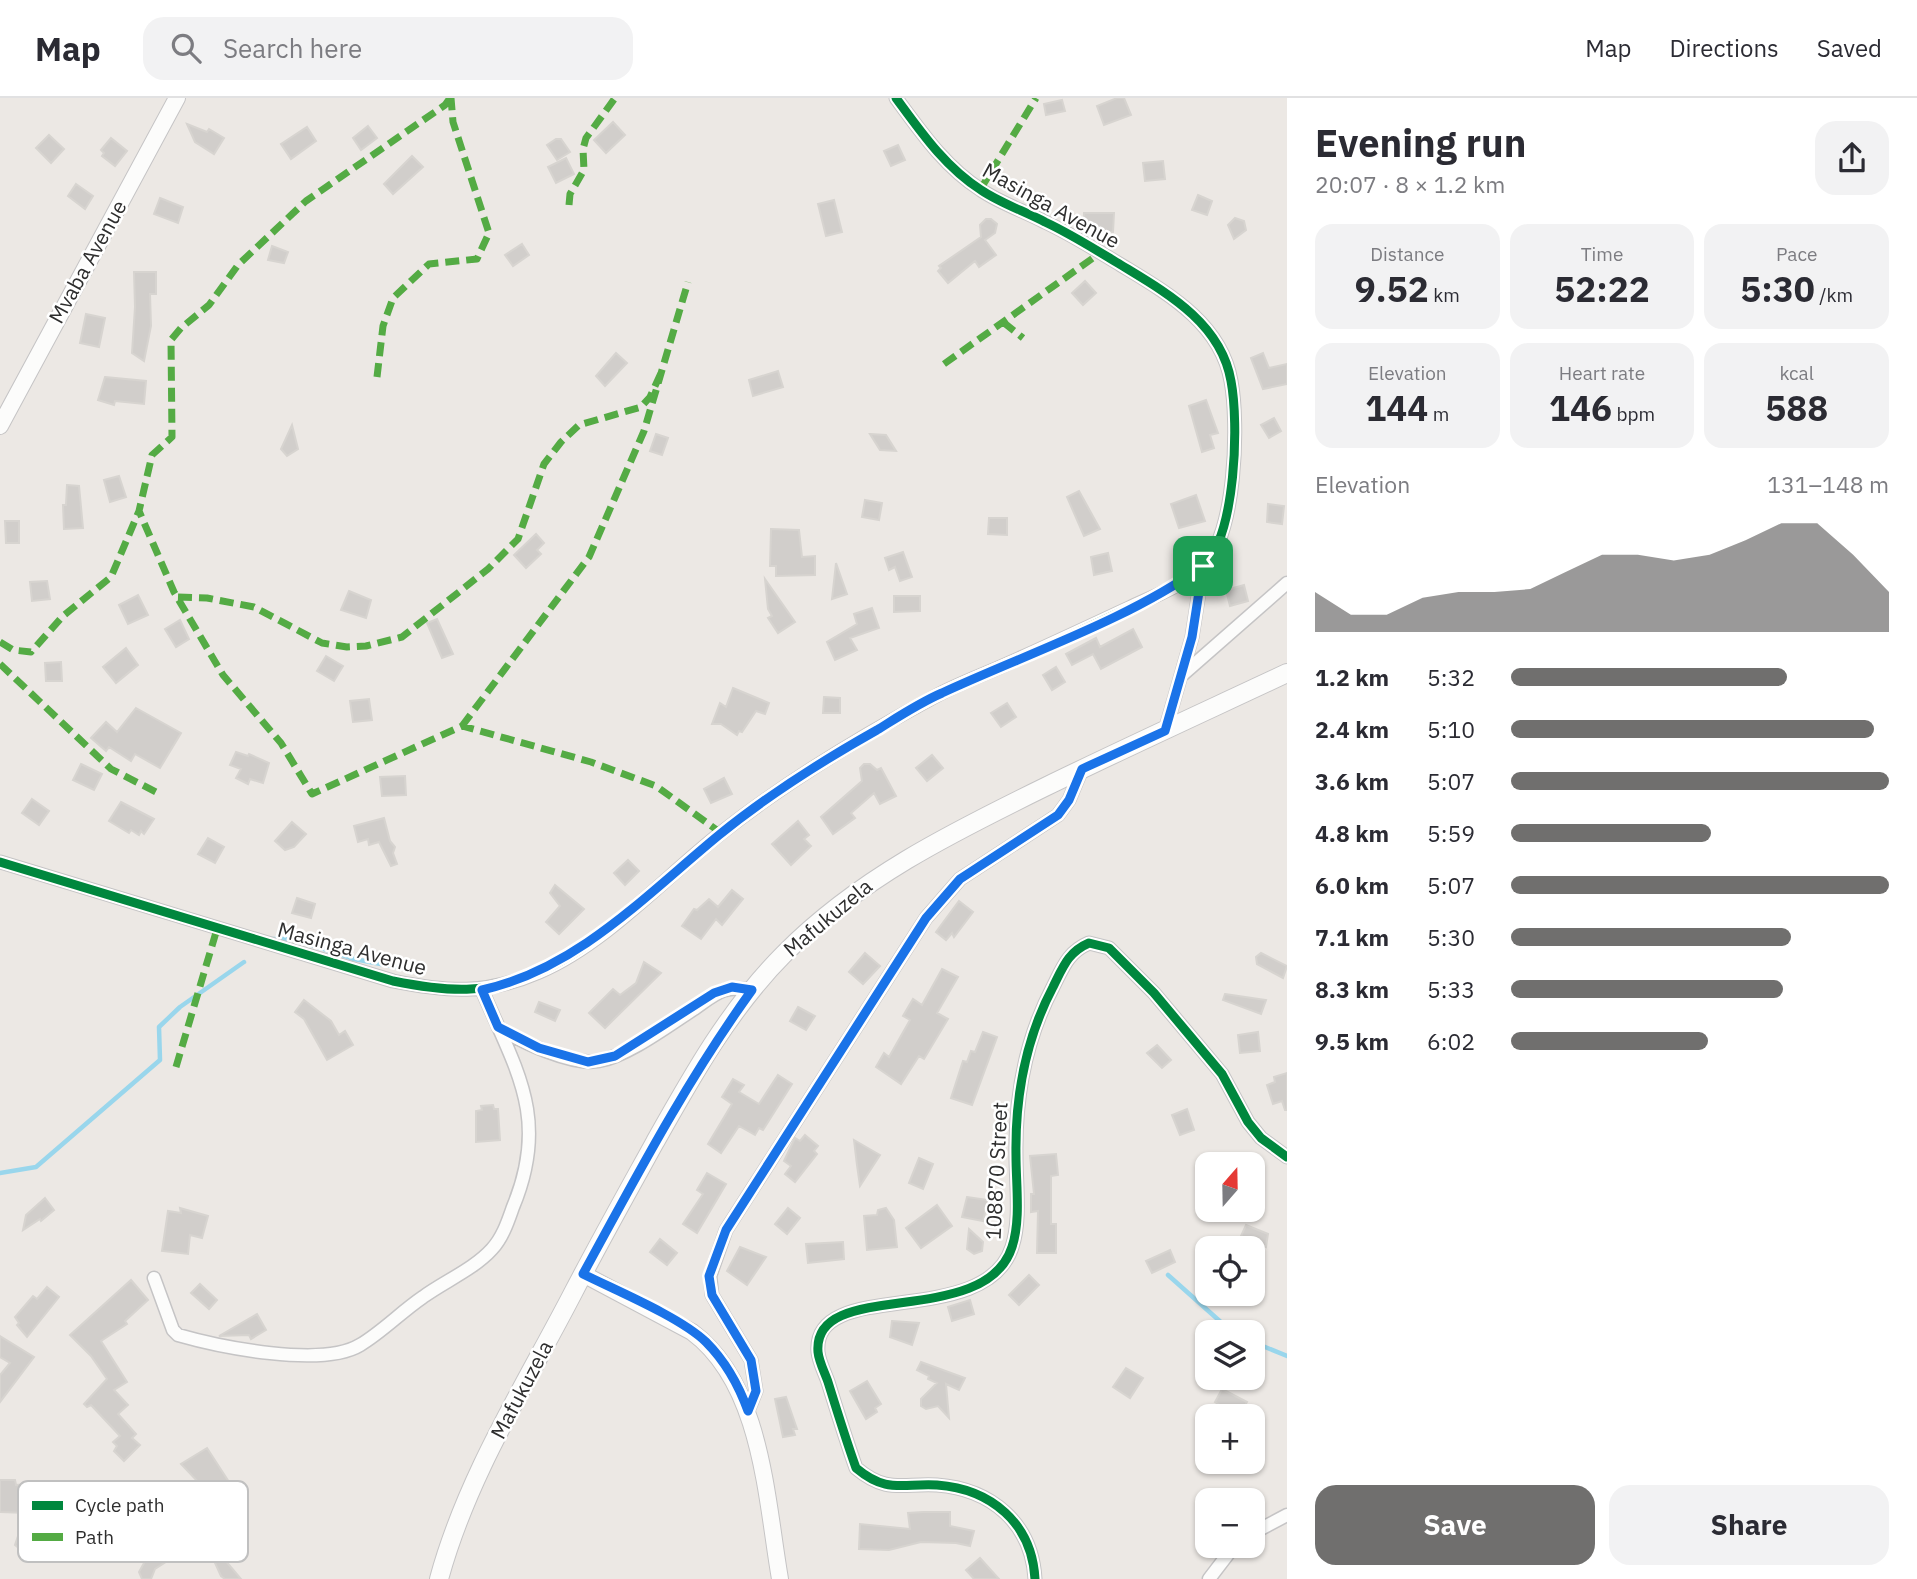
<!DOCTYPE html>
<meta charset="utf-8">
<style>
:root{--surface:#fff;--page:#f2f2f3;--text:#2b2b33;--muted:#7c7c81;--line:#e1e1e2;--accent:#706f6e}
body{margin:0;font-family:"IBM Plex Sans",sans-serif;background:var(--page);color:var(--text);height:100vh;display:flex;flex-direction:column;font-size:26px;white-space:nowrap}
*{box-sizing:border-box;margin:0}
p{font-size:23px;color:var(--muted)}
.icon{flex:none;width:38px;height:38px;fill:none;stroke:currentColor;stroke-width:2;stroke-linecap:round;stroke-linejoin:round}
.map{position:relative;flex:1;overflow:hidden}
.drawer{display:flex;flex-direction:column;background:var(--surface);width:630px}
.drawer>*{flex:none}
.needle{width:46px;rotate:20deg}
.fabs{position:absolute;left:1195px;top:1054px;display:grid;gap:14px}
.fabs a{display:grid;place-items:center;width:70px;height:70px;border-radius:14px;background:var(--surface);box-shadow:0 2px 5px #0004;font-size:35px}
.pin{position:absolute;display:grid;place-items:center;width:60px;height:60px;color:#fff;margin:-30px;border-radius:14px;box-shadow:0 4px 10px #0006}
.round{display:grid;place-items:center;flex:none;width:74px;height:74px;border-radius:21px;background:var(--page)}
.summary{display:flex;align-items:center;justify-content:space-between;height:119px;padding:0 28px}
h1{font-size:38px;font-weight:700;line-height:52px}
.stats{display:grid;grid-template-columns:repeat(3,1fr);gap:10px;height:119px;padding:7px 28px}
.stats div{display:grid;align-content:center;border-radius:18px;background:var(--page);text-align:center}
.stats b{font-size:35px;font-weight:700}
.stats small{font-size:19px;font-weight:400}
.stats p{font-size:19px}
.chart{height:196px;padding:14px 28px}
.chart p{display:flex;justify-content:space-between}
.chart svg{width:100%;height:126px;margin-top:7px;fill:var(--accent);opacity:.7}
.primary-button{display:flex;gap:14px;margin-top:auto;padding:14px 28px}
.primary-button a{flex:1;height:80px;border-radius:21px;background:var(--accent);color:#fff;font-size:28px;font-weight:700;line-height:80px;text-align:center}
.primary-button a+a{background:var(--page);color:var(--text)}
ul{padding:0 28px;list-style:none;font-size:23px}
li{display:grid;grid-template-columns:112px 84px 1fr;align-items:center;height:52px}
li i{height:18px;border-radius:9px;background:var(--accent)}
header{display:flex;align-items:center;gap:42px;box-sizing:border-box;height:98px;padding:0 35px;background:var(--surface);border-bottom:2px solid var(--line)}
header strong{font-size:33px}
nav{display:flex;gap:38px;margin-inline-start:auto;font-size:24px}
.search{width:490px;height:63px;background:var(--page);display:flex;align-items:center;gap:18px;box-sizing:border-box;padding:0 24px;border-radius:21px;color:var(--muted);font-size:26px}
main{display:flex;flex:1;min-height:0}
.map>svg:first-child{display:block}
</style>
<header>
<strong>Map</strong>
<div class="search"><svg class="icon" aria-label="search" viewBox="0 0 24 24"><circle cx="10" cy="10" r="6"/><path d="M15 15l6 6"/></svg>Search here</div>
<nav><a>Map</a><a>Directions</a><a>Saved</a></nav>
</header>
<main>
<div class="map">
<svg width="1287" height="1481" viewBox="0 0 1287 1481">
<rect width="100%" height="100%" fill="#ece8e4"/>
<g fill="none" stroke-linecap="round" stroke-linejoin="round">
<path stroke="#99d6ec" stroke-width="4.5" d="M271 841H294L354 861 413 872
M0 1075 36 1069 160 962 159 929 180 909 244 864
M1168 1177 1232 1234
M1253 1244 1287 1258"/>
</g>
<path fill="#d1cecb" stroke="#d7d4d0" stroke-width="2" d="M1117 0H1124L1131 17 1104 27 1097 8Z
M1062 2 1065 13 1046 17 1044 6Z
M613 24 625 37 606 55 594 42Z
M187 26 207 34 209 31 224 40 214 56 195 44Z
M368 28 377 40 361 52 353 40Z
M307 29 316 43 291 61 281 46Z
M49 37 64 51 51 65 36 50Z
M111 40 127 53 115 68 102 58 104 55 101 52Z
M556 41H561L570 54 557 62 547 47Z
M898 47 905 62 891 68 884 53Z
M412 58 423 69 393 96 384 86Z
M566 60 574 76 556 85 548 69Z
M1163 63 1165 81 1145 83 1143 65Z
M76 86 93 98 85 111 68 98Z
M1198 97 1212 103 1207 117 1192 112Z
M160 100 183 109 178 125 154 116Z
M834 102 842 134 826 138 818 106Z
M1084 115H1114L1113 134 1083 132Z
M1235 120 1244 123 1246 132 1234 141 1228 127Z
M986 121H991L997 126 995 135 985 142 996 157 979 169 975 163 948 185 938 173 941 170 939 168 981 139 980 127Z
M522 146 529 157 513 168 505 157Z
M272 148 288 154 284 165 268 162Z
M134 174H156V196H150L151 228 144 263 132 255 135 209Z
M1085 183 1096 195 1083 207 1072 195Z
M86 216 105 220 99 249 80 245Z
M616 255 627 265 605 288 596 278Z
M1263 255 1269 270 1287 266V286L1263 291 1251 260Z
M778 273 783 289 753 298 749 282Z
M105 279 146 283 144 306 115 303 114 307 98 302Z
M1206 302 1218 335 1210 337 1214 350 1202 354 1189 308Z
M1274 320 1281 333 1269 340 1261 327Z
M292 327 298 351 287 358 281 351Z
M656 336 668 340 662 357 650 353Z
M870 336 886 337 896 353 880 352Z
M119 378 126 399 110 404 104 382Z
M67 387 79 388 83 430 64 431 63 407H66Z
M1079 393 1100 431 1084 438 1067 399Z
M1196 397 1205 423 1179 430 1171 406Z
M865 402 882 405 879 422 862 419Z
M1268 406 1284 408 1282 426 1267 424Z
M989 420H1007V437L988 436Z
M5 423H19V445H6Z
M771 431 799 432 802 459 815 458V477L776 478V468H770Z
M536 436 544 445 537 452 541 456 526 470 514 457Z
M903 454 912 479 900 483 895 469 889 472 885 460Z
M1108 455 1112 473 1094 477 1091 459Z
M836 465 847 496 832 501Z
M765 481 795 524 778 535 768 520 772 518 768 511Z
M47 483 50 501 32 503 30 484Z
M1244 487 1248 503 1230 508 1226 492Z
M349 493 371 502 366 520 341 512Z
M138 497 148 517 128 526 119 507Z
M894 498H920V513L894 514Z
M872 510 879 530 850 540 857 552 835 562 827 544 857 526 854 516Z
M437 521 453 556 442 560 427 525Z
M180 522 189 541 176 549 165 531Z
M1133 531 1142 549 1101 571 1093 556 1072 567 1066 556 1096 540 1100 549Z
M126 550 138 567 116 585 103 569Z
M326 558 343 568 334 583 317 573Z
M61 564 62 583H46L45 565Z
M1056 569 1065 584 1052 592 1043 577Z
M733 590 769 605 765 616 756 613 742 634 739 633 737 637 721 626H712L720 605 726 609Z
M824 599 840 600V615H823Z
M369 601 372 622 353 624 350 603Z
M1007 605 1016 619 1001 629 991 615Z
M136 610 181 635 160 670 135 656 131 663 109 649 106 653 91 640 106 624 117 634Z
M236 654 248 658 249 656 269 665 263 685 250 681 248 686 236 680 241 671 230 667Z
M932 657 943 670 927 683 916 670Z
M81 666 102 676 94 692 73 682Z
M864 666H870L877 672 881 670 896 698 880 706 874 695 851 715 855 720 833 736 821 719 862 683 860 670Z
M405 678 406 697 382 698 380 679Z
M724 680 732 696 711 705 704 691Z
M32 701 49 713 39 727 22 715Z
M121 704 154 721 144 736 141 733 139 737 131 732 129 735 109 723Z
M384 720 390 743 395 749 393 755 397 766 391 768 379 744 369 747 368 741 358 744 354 728Z
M798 723 809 737 804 741 811 748 791 767 772 746Z
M292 724 306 736 294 749 285 752 275 743Z
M208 740 224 749 215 765 198 756Z
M628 762 639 773 625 787 614 775Z
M555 787 584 811 559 836 546 824 560 808 550 795Z
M732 792 743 801 722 827 716 821 701 841 682 828 694 811 697 812 709 801 718 809Z
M297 800 315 806 311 820 292 815Z
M959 803 973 814 954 839 952 835 946 842 936 834Z
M865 855 880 868 863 886 849 874Z
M1261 855 1287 868 1283 880 1257 866 1256 859Z
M644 864 661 875 605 930 589 915 613 891 620 897 636 885Z
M942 871 958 879 937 915 948 921 924 961 919 958 901 986 876 969 884 955 889 959 910 922 903 918 913 901 922 907Z
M1225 896 1266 902 1261 916 1223 902Z
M304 902 331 923 339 937 345 933 353 947 327 962 304 921 295 914Z
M539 904 560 912 555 923 535 914Z
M798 909 815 918 806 932 790 923Z
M983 934 997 939 972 1007 951 1000 963 963 967 964 971 953 975 954Z
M1258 934 1260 953 1240 955 1238 937Z
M1157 947 1171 962 1162 970 1147 955Z
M1287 975V1012H1285L1282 1003 1273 1006 1267 987 1275 984 1274 979Z
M778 977 792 986 763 1032 759 1030 755 1037 739 1028 721 1055 708 1046 732 1006 722 999 733 981 744 987 739 994 759 1006Z
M493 1007 494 1011H498L500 1042 476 1044V1013L482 1012 481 1008Z
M1187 1011 1194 1032 1180 1037 1172 1017Z
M805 1037 818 1048 814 1053 817 1056 795 1084 785 1076 791 1068 784 1063 795 1040 800 1043Z
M854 1042 880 1057 860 1088 857 1067Z
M1056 1056 1058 1077 1051 1078V1126H1056V1155H1037L1038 1113 1031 1114V1096H1034L1030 1058Z
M919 1060 933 1066 923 1091 909 1085Z
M707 1075 726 1086 697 1135 683 1126 703 1096 697 1092Z
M967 1099 988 1102 983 1123 962 1119Z
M45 1100 54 1112 41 1123 40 1121 23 1132 26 1117Z
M937 1107 952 1128 921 1150 906 1130Z
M180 1110 208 1118 202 1140 190 1137 188 1156 162 1153 168 1113 181 1115Z
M788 1110 800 1120 787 1136 775 1126Z
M886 1110 894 1122 897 1149 867 1152 864 1118 877 1117 878 1112Z
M1246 1127 1268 1136 1266 1149 1241 1138Z
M969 1131 983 1144 982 1153 974 1156 967 1151Z
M660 1141 677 1155 667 1167 650 1154Z
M843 1144 844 1161 808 1165 806 1146Z
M740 1149 766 1159 747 1187 727 1173Z
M1170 1152 1175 1164 1152 1175 1146 1163Z
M1029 1177 1039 1187 1019 1207 1009 1197Z
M131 1182 148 1202 125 1223 127 1226 101 1243 127 1284 114 1292 128 1307 118 1316 136 1336 132 1340 140 1347 124 1363 114 1353 117 1348 113 1344 120 1338 91 1307 87 1309 84 1306 107 1281 91 1258 70 1237Z
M200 1186 217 1202 209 1211 191 1195Z
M47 1189 59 1199 27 1239 17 1227 19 1225 15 1219 33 1198 37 1201Z
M970 1202 974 1216 952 1223 948 1209Z
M257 1216 266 1232 251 1241 249 1237 219 1238Z
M892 1223 919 1225 912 1247 890 1239Z
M0 1238 34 1259 0 1304V1277L10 1265 0 1259Z
M921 1264 965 1280 959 1292 946 1286 949 1320 938 1308 926 1311 921 1308V1301L937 1285 928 1281 929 1278 917 1272Z
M1126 1270 1143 1280 1130 1300 1113 1289Z
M867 1283 881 1306 875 1310 877 1314 866 1321 850 1293Z
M1222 1291 1247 1304 1239 1318 1215 1304Z
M786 1299 797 1331H793L795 1337 783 1339 775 1301Z
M207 1350 240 1401 223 1411 205 1383 200 1386 181 1366Z
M0 1382H15L16 1387 26 1386 27 1415 0 1414Z
M212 1407 231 1432 217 1442 210 1432 197 1444 155 1471 151 1481H142L139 1474 144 1465 138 1452 158 1442 159 1444 189 1427 190 1414 202 1415Z
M923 1414H950V1428L974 1433 970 1448 956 1445 921 1444 889 1452 859 1451 860 1426 910 1431 908 1415Z
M28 1435 34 1442 32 1451 22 1453 15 1447 18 1438Z
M220 1459 225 1462 241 1481H225L221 1478 215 1465Z
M980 1460 999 1481H974L966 1472Z"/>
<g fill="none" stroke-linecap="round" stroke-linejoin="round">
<g stroke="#c5c4c5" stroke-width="15">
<path id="minor" d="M1181 578 1287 485
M1165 633 1192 539 1203 468
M0 764 393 883C448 894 486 897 539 874 605 846 665 779 721 735 787 683 860 639 934 599 957 586 983 577 1007 566 1048 548 1088 529 1129 510 1154 498 1185 487 1204 467 1236 436 1239 325 1231 283 1221 225 1167 195 1121 167 1096 152 1071 136 1045 124 1024 113 1000 105 981 92 945 69 921 34 896 0
M498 929C521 944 572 968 599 963 628 958 669 927 694 911 717 895 723 887 752 892
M154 1180 173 1232 178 1237C220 1249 322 1270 360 1247 382 1234 401 1214 423 1199 445 1183 474 1171 492 1151 503 1139 508 1123 513 1109 550 1020 516 972 482 892
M748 1313 756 1293 751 1262 712 1197 710 1178 726 1132 926 820 960 781 1058 717 1069 702 1082 671
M1253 1435 1287 1417
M1035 1481C1032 1425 991 1391 937 1387 902 1385 887 1396 856 1370 846 1342 837 1313 828 1284 825 1275 819 1264 818 1254 812 1178 985 1233 1012 1149 1021 1122 1016 1087 1016 1058 1015 999 1025 942 1053 889 1063 869 1068 854 1089 845L1109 850 1154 895 1222 976 1248 1024 1261 1040 1287 1059
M1209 1481 1235 1447"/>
</g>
<g stroke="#c5c4c5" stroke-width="18">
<path id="tertiary" d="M0 328 177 0
M583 1176 692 1234C762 1286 766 1400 780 1481"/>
</g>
<g stroke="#c5c4c5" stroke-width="20">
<path id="secondary" d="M439 1481C467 1378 526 1286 574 1193 600 1143 628 1093 655 1044 692 978 730 910 784 856 858 781 951 735 1045 689 1125 650 1206 613 1287 575"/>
</g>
<use href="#minor" stroke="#fcfcfb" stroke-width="12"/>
<use href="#tertiary" stroke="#fcfcfb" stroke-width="16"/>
<use href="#secondary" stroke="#fcfcfb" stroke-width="18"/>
<path stroke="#54ab44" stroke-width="7" stroke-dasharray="14 7" stroke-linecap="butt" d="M450 0 445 7 306 103 238 167 209 207 181 230 171 242 172 339 152 357 139 413 174 494 223 577 281 645 312 696 462 628 591 664 656 688 721 735
M980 92 1036 0
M569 107 570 96 584 72 583 51 586 40 615 0
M1003 224 1023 240
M944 266 1100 155
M377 279 383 228 393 200 429 166 477 161 489 135 453 24 451 0
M178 499 207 500 254 509 322 545 347 549 366 548 402 539 488 471 518 441 544 366 561 344 579 327 641 309 650 299 661 275
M0 544 13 552 31 554 63 518 111 479 139 413
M0 566 111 671 156 694
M462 628 589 459 644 333 688 184
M176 969 217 831"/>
<g stroke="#fff" stroke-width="13">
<path id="cycleway" d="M0 764 393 883C448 894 486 897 539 874 605 846 665 779 721 735 787 683 860 639 934 599 957 586 983 577 1007 566 1048 548 1088 529 1129 510 1154 498 1185 487 1204 467 1236 436 1239 325 1231 283 1221 225 1167 195 1121 167 1096 152 1071 136 1045 124 1024 113 1000 105 981 92 945 69 921 34 896 0
M1035 1481C1032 1425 991 1391 937 1387 902 1385 887 1396 856 1370 846 1342 837 1313 828 1284 825 1275 819 1264 818 1254 812 1178 985 1233 1012 1149 1021 1122 1016 1087 1016 1058 1015 999 1025 942 1053 889 1063 869 1068 854 1089 845L1109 850 1154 895 1222 976 1248 1024 1261 1040 1287 1059"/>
</g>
<use href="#cycleway" stroke="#00873e" stroke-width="9"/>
</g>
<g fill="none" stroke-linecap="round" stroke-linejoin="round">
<g stroke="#fff" stroke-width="14">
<path id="route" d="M1203 468 1192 539 1165 633 1082 671 1069 702 1058 717 960 781 926 820 726 1132 709 1178 712 1197 751 1262 756 1293 748 1313C739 1288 725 1263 706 1244 680 1219 617 1193 583 1176 636 1079 687 982 752 892L732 889 714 895 615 958 588 964 539 950 498 929 482 892C577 871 646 797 719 737 768 697 822 663 877 632 898 619 919 605 942 595 1026 556 1128 522 1203 468Z"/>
</g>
<use href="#route" stroke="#1a73e8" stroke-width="9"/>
</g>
<g text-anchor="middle" stroke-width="5" stroke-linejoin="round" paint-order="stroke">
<g font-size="21" fill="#2e2e2e" stroke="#fff">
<text transform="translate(1051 108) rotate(29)" y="7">Masinga Avenue</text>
<text transform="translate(88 164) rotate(-61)" y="7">Mvaba Avenue</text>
<text transform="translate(828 820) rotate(-40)" y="7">Mafukuzela</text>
<text transform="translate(352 851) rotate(15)" y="7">Masinga Avenue</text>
<text transform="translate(997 1073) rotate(-87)" y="7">108870 Street</text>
<text transform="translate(522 1292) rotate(-62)" y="7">Mafukuzela</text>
</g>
</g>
<rect x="18" y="1383" width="230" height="81" rx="10" fill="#fff" stroke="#c0c0c0" stroke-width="2"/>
<rect x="32" y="1403" width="31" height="9" fill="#00873e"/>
<rect x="32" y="1435" width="31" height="8" fill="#54ab44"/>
<g font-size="19" fill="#2e2e2e">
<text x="75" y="1414">Cycle path</text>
<text x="75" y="1446">Path</text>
</g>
</svg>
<div class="fabs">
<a><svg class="needle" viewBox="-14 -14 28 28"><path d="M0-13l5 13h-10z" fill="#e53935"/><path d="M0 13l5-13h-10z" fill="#7c7c81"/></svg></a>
<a><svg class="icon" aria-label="locate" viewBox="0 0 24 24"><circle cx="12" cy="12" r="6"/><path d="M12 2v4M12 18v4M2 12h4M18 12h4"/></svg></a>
<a><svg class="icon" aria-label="layers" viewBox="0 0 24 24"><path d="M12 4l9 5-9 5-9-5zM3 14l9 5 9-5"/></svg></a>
<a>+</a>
<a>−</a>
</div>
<div class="pin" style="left:1203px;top:468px;background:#1e9e55"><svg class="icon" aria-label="arrive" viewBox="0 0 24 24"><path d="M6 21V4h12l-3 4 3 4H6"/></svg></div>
</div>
<section class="drawer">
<div class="summary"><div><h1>Evening run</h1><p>20:07 · 8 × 1.2 km</p></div><a class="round"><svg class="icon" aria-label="share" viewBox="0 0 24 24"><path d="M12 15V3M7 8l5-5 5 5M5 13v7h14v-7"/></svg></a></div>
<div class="stats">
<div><p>Distance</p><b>9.52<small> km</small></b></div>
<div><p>Time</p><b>52:22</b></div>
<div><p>Pace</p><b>5:30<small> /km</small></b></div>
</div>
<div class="stats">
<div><p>Elevation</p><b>144<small> m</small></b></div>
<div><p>Heart rate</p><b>146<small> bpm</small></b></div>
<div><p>kcal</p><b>588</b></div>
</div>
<div class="chart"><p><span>Elevation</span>131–148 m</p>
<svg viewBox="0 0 160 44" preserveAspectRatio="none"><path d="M0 44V30L10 38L20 38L30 32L40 30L50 30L60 29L70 23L80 17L90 17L100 19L110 17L120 12L130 6L140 6L150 17L160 30V44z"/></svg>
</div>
<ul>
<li><b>1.2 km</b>5:32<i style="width:73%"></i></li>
<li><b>2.4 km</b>5:10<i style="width:96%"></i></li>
<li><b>3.6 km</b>5:07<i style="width:100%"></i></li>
<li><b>4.8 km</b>5:59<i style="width:53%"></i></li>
<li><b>6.0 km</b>5:07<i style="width:100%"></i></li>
<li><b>7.1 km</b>5:30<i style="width:74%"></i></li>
<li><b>8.3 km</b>5:33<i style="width:72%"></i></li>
<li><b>9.5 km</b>6:02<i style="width:52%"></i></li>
</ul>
<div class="primary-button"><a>Save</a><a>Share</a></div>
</section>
</main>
